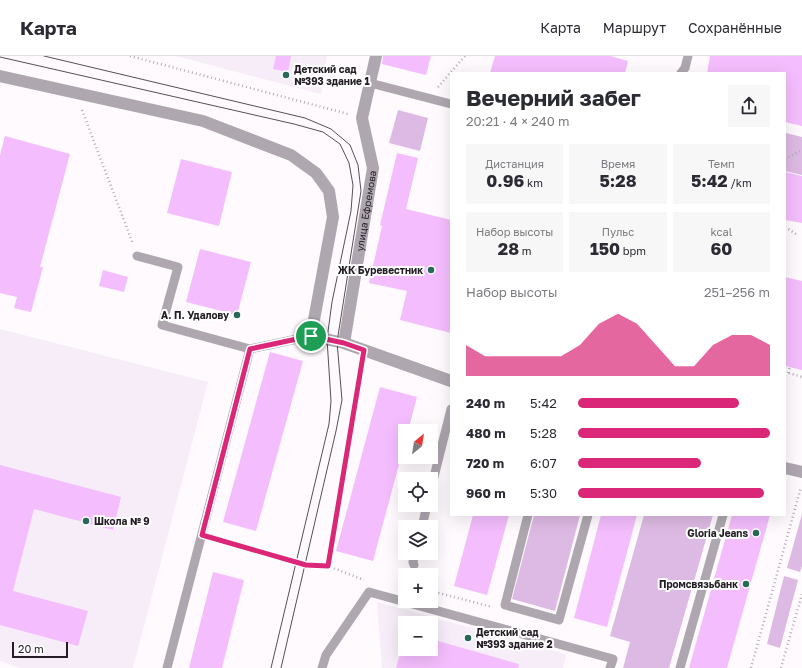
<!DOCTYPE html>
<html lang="ru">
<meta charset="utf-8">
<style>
:root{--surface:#fff;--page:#f7f7f7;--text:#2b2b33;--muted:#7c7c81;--line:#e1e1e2;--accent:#db2777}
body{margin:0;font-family:"Golos Text",sans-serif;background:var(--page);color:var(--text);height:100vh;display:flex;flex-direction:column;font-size:15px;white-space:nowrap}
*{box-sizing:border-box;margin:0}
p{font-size:13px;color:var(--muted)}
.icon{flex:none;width:22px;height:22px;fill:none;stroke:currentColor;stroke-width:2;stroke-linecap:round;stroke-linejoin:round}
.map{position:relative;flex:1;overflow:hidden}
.panel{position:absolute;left:450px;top:16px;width:336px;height:444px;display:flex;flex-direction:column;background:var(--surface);border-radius:0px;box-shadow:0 4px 16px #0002}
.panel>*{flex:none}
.needle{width:26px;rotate:30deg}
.tools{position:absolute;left:398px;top:368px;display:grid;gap:8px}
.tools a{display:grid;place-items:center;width:40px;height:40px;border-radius:0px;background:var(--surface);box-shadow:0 4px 16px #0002;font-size:20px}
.scale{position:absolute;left:12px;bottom:10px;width:56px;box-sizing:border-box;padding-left:4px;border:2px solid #241d25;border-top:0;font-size:11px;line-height:14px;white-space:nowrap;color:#241d25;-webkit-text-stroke:3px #fff;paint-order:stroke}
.pin{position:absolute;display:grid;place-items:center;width:34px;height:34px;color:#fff;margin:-17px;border:2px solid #fff;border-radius:50%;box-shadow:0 1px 4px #0007}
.round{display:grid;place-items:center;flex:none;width:42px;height:42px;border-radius:0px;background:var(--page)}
.headline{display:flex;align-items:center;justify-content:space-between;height:68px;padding:0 16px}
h1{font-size:22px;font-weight:700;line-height:30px}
.figures{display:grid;grid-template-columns:repeat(3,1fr);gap:6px;height:68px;padding:4px 16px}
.figures div{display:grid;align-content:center;border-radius:0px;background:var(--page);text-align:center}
.figures b{font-size:17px;font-weight:700}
.figures small{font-size:11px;font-weight:400}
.figures p{font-size:11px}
.chart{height:112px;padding:8px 16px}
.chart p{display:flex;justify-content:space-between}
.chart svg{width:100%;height:72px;margin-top:4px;fill:var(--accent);opacity:.7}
ul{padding:0 16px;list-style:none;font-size:13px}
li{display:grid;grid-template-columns:64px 48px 1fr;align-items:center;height:30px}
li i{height:10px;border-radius:5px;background:var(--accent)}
header{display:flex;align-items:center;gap:24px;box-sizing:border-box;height:56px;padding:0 20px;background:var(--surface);border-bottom:1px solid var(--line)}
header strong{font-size:19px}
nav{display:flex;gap:22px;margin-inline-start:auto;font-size:14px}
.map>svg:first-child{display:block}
</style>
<header>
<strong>Карта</strong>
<nav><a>Карта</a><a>Маршрут</a><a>Сохранённые</a></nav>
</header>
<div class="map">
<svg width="802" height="612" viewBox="0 0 802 612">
<rect width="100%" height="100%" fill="#fefafe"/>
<path fill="#f6edf8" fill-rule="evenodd" d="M176 0H327L321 38Z
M0 273 208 326 133 612H20L0 605Z
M377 546 566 598 563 612H382ZM405 567H431V593H405Z"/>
<path fill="#ddbae3" d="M398 54 428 62 420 95 389 87Z
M786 77 802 81V119L785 115V78Z
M802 458V510L800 516 787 512Z
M534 459H580L555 555 512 543Z
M644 459H713L669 612H623L630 586 610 580Z
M784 520 798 524 780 592 767 588Z"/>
<path fill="#f4bdfd" d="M276 0H291L288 16 273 13Z
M383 0H431L426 19 382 8Z
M495 0H610L628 5 625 17H490Z
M710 0H802V70L785 66V17H707Z
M5 80 70 98 40 211H43L31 256 14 252 17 241 0 237V99Z
M397 97 418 102 406 153 451 164V277L400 264 407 235 369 227 382 170 380 169Z
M181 103 232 116 219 170 167 157Z
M785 116 802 120V167L785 164Z
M200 193 251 206 237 259 186 246Z
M103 214 128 221 124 236 99 230Z
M785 221 802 225V314L785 310Z
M270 296 303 305 256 475 223 466Z
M380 331 417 341 408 375H405V386L373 505 336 495Z
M0 409 121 441 113 474 34 453 13 535 88 555 78 590 0 569Z
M473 459H509L487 539 454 530Z
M601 459H637L607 571 574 562Z
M732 459H770L727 612H689Z
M213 516 244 524 222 612H189Z
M405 579V593H431V583L519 608 518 612H396Z"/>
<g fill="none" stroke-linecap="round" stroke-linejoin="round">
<path stroke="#b0abb1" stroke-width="2.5" stroke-dasharray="1 3" stroke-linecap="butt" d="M130 0 348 58
M438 31 465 0
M82 54 133 188
M785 103 802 94
M785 171 796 178
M785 316 802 321
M788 317 790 311
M214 483 306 509 328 510 364 524
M328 510 361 309
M433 540 435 536 492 551
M751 612 801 431
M781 612 802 538"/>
<path stroke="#afa7b0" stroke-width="9" d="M681 17 685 12 688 0
M370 27 451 48
M137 200 178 211 162 269 250 293
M431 433 451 353
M528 459 505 549 559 564 588 459
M422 471 427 449
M414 509 413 506 415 497
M167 612 250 293 311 280
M322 612 326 599 369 536 613 603 610 612
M680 612 723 459"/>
<g stroke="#afa7b0" stroke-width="12">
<path d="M0 20 203 65 291 99 316 117 329 135 333 161 311 280 344 287 451 325"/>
<path id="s1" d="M344 287 373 112 362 62 376 0"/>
<path d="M785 412 802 416"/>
</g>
<path stroke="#565057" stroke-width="1" d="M44 0 305 62 331 73 350 89 358 109 361 135 337 286 342 344 336 375 281 612
M0 1 294 68 323 76 340 88 349 107 353 129 351 155 332 246 327 283 331 345 329 368 271 612"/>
</g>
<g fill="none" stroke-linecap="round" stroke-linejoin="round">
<g stroke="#fff" stroke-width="8">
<path id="route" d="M311 280 344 287 364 294 328 510 306 509 202 479 250 293Z"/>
</g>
<use href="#route" stroke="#db2777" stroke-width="5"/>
</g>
<g fill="#276959" stroke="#fff" stroke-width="1.5">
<circle cx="286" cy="19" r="4"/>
<circle cx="431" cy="214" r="4"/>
<circle cx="237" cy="259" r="4"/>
<circle cx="86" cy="465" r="4"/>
<circle cx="756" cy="477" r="4"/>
<circle cx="746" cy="528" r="4"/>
<circle cx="468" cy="582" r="4"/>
</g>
<g text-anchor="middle" stroke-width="4" stroke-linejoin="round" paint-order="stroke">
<g font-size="10" font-weight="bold" fill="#241d25" stroke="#fff" text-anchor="end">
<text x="294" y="17" text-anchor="start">Детский сад<tspan x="294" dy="12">№393 здание 1</tspan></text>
<text x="423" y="218">ЖК Буревестник</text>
<text x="229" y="263">А. П. Удалову</text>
<text x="94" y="469" text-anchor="start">Школа № 9</text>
<text x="748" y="481">Gloria Jeans</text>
<text x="738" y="532">Промсвязьбанк</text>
<text x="476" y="580" text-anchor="start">Детский сад<tspan x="476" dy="12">№393 здание 2</tspan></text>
</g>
<g font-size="10" fill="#241d25" stroke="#fff">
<text dy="4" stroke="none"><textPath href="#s1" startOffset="134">улица Ефремова</textPath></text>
</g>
</g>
</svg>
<div class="tools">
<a><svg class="needle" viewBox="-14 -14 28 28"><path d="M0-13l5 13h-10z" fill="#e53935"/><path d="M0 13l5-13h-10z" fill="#7c7c81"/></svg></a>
<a><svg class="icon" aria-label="locate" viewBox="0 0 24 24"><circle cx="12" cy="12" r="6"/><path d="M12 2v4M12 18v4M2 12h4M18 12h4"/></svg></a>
<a><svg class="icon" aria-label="layers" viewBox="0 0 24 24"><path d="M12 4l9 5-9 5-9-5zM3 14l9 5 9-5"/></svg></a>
<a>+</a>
<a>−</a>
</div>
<div class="scale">20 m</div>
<div class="pin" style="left:311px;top:280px;background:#1e9e55"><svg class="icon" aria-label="arrive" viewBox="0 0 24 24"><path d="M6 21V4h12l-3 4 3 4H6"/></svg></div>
<section class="panel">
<div class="headline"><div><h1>Вечерний забег</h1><p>20:21 · 4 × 240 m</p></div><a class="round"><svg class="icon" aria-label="share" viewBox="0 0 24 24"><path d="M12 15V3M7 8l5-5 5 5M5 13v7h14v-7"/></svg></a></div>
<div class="figures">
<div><p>Дистанция</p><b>0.96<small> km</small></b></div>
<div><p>Время</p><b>5:28</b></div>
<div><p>Темп</p><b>5:42<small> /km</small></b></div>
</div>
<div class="figures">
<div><p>Набор высоты</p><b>28<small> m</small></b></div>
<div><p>Пульс</p><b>150<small> bpm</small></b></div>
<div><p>kcal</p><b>60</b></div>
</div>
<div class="chart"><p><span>Набор высоты</span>251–256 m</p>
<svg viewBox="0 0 160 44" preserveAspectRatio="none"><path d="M0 44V25L10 32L20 32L30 32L40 32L50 32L60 25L70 12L80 6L90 12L100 25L110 38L120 38L130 25L140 19L150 19L160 25V44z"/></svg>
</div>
<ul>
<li><b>240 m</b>5:42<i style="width:84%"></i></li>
<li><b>480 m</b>5:28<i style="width:100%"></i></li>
<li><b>720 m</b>6:07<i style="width:64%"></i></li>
<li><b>960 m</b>5:30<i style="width:97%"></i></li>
</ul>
</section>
</div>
